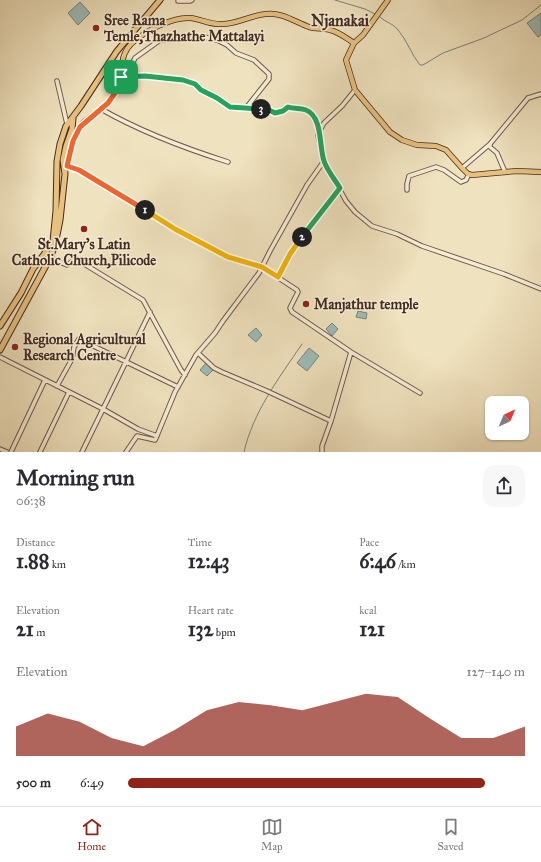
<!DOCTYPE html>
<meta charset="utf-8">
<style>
:root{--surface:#fff;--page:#f7f7f7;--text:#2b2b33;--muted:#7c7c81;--line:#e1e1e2;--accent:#8f2418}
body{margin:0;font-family:"IM FELL Great Primer",serif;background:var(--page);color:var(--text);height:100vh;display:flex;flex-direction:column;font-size:15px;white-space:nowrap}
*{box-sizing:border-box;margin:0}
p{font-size:13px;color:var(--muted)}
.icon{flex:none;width:22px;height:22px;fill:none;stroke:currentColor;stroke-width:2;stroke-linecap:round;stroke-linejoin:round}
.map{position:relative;height:452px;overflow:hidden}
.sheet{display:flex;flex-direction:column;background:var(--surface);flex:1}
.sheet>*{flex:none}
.needle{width:26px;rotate:44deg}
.buttons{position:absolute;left:485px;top:396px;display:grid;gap:8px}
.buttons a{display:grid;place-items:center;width:44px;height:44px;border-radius:8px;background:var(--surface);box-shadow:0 1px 3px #0004;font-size:20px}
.pin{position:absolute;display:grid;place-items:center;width:34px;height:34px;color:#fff;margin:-17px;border-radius:8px;box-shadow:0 2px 6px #0006}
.km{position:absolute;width:20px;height:20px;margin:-10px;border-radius:50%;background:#222;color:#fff;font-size:11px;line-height:20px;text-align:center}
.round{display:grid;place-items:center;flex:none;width:42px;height:42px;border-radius:12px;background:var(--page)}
.head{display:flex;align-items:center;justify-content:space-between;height:68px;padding:0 16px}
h1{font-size:22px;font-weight:700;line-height:30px}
.figures{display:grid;grid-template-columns:repeat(3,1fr);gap:6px;height:68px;padding:4px 16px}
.figures div{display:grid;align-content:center}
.figures b{font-size:20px;font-weight:700}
.figures small{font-size:11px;font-weight:400}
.figures p{font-size:11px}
.chart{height:112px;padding:8px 16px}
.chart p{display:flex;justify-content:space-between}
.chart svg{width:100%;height:72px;margin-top:4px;fill:var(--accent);opacity:.7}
ul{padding:0 16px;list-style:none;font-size:13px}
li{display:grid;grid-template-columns:64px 48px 1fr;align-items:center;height:30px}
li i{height:10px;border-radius:5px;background:var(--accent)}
.tab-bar{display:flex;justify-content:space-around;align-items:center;height:56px;border-top:1px solid var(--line);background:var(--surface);font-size:11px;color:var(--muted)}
.tab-bar a{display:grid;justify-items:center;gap:2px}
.tab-bar .on{color:var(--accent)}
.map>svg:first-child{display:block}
</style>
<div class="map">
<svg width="541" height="452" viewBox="0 0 541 452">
<rect width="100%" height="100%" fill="#efe2be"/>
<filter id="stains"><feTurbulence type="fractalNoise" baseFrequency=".005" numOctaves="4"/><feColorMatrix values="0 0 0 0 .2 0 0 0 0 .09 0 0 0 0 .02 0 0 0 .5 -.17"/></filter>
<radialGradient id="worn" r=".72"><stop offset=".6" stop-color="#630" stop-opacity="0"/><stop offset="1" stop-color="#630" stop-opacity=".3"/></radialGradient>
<path fill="#9cbcba" stroke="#78827c" d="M80 2 90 13 78 25 68 13Z
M541 13V35L538 37 527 23Z
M358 311 367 313 366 319 356 317Z
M332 323 338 329 332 336 326 329Z
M256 328 262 335 256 342 248 335Z
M309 348 319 356 307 371 297 363Z
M206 363 213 370 207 376 200 370Z"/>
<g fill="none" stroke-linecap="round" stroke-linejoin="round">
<path stroke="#78827c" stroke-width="1" d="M335 0 365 9 375 14
M380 17C385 22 394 24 398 30 407 40 411 54 420 65H423L443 53 484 38 522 20 541 5
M244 452C253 412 279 378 302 344"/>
<g stroke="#6d5948" stroke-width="5.5">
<path id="minor" d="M178 1H190L192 0
M121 77 145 76 183 80 195 84 201 90 217 97 230 107 267 109 275 113 283 111 288 107C311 112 308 107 320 130
M131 77 132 64 135 58 160 40 189 38 204 37 217 40 227 45 236 53 254 60 269 74V79L246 108
M57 81 67 124
M355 90 342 106 324 123 320 130 318 135 324 161 346 201 355 212 372 226 397 234 422 246 504 274 541 289
M101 109C141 132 184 148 228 162
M67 166 79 170 175 229 228 257 262 267 297 290 298 292 290 308 292 312 351 352 331 421 322 446V452
M462 168 490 144
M505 172 497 153 490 147V144L528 98 541 94
M407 190V184L409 176 436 167 444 170 461 182 466 180 469 174
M50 258 67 265 76 259 143 300 181 370 185 375
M278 277 296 245 339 188
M150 312 103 409 138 429 157 436
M351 352 420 393
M198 353 214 368 222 372 267 391 331 421
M0 357 103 409 82 452
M57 386 72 359 74 347 79 339 178 387
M0 449 7 452
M11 452 45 380
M40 452 69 392
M126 452 137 436 155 440 156 438 175 392 196 355 215 333 223 321 259 273 270 251 307 185 324 161"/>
</g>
<g stroke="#422b20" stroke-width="6">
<path id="major" d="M388 0 363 35 354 43 346 60 355 90 390 132 402 140 417 145 436 146 446 150 462 168 468 174 472 175 517 171 541 172
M65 172C68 159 72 137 80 126 88 116 102 112 110 101 115 94 119 85 121 76 123 62 121 54 132 43 145 31 172 17 190 18 201 19 211 25 222 24 238 24 251 15 266 14 282 12 295 22 309 27 316 29 324 28 330 30 339 32 346 38 354 43"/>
</g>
<g stroke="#422b20" stroke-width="7">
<path id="highway" d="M0 326 21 293 33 269 48 249 53 241 56 211 57 161 60 144 66 126 81 106 117 51 160 0
M0 350 50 258 55 245 60 220 65 174 63 160 66 146 72 129 73 118"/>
</g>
<use href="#minor" stroke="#f5ecd5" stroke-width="3.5"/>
<use href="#major" stroke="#e8c17f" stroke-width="4.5"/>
<use href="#highway" stroke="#e8c17f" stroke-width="5"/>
</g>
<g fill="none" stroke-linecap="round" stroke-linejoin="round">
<g stroke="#fff" stroke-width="8">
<path id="split-1" d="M121 77 115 93 108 103 80 127 73 141 67 166 79 170 145 210"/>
</g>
<g stroke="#fff" stroke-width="8">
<path id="split-2" d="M145 210 175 229 228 257 262 267 278 277 290 254 302 237"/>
</g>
<g stroke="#fff" stroke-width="8">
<path id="split-3" d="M261 109H267L275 113 283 111 288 107C294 109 301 108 306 110 323 117 319 147 324 161 327 170 335 180 340 188L302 237"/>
</g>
<g stroke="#fff" stroke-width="8">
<path id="split-4" d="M121 77 145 76 183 80 195 84 201 90 217 98 230 107 261 109"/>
</g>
<use href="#split-1" stroke="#f0652b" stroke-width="5"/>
<use href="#split-2" stroke="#f5b400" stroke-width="5"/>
<use href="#split-3" stroke="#22a559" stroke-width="5"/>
<use href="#split-4" stroke="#22a559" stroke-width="5"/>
</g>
<g fill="#8f2418" stroke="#f5ecd5" stroke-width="1.5">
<circle cx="96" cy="28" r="4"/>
<circle cx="84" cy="229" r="4"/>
<circle cx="306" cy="304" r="4"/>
<circle cx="15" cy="347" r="4"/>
</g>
<g text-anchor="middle" stroke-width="3" stroke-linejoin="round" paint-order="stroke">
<g font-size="14" font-weight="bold" fill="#422b20" stroke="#f5ecd5" text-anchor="start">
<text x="104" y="25">Sree Rama<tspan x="104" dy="16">Temle,Thazhathe Mattalayi</tspan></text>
<text x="84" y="249" text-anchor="middle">St.Mary's Latin<tspan x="84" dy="16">Catholic Church,Pilicode</tspan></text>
<text x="314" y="309">Manjathur temple</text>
<text x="23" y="344">Regional Agricultural<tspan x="23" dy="16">Research Centre</tspan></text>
</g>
<g font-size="16" font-weight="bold" fill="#422b20" stroke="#f5ecd5">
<text x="340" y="26">Njanakai</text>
</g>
</g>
<rect width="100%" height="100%" filter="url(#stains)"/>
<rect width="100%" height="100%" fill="url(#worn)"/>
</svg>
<div class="buttons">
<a><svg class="needle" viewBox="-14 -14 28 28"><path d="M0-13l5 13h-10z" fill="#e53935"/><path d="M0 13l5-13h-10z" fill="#7c7c81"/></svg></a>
</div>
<div class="pin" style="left:121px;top:77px;background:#1e9e55"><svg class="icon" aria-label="arrive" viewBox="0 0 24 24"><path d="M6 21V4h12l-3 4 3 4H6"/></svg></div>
<b class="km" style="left:145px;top:210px">1</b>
<b class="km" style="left:302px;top:237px">2</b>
<b class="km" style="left:261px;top:109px">3</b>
</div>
<section class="sheet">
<div class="head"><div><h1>Morning run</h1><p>06:38</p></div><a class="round"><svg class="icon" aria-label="share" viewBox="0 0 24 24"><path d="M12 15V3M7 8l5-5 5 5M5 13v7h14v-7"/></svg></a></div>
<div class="figures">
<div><p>Distance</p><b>1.88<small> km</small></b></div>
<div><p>Time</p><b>12:43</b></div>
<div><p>Pace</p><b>6:46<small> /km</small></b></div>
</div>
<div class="figures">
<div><p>Elevation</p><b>21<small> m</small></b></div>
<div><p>Heart rate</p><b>132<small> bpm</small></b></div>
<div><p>kcal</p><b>121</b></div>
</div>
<div class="chart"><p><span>Elevation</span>127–140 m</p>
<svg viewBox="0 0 160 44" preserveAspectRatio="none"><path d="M0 44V26L10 18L20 23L30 33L40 38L50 28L60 16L70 11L80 13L90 16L100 11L110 6L120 8L130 21L140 33L150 33L160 26V44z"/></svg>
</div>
<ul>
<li><b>500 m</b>6:49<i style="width:90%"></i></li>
</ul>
</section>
<nav class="tab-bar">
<a class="on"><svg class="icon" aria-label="home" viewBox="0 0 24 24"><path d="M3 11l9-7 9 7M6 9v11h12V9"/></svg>Home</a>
<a><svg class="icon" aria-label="map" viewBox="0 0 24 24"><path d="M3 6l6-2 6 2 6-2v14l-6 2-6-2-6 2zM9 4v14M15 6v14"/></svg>Map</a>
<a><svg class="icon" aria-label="saved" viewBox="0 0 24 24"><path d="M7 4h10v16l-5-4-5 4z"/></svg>Saved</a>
</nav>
